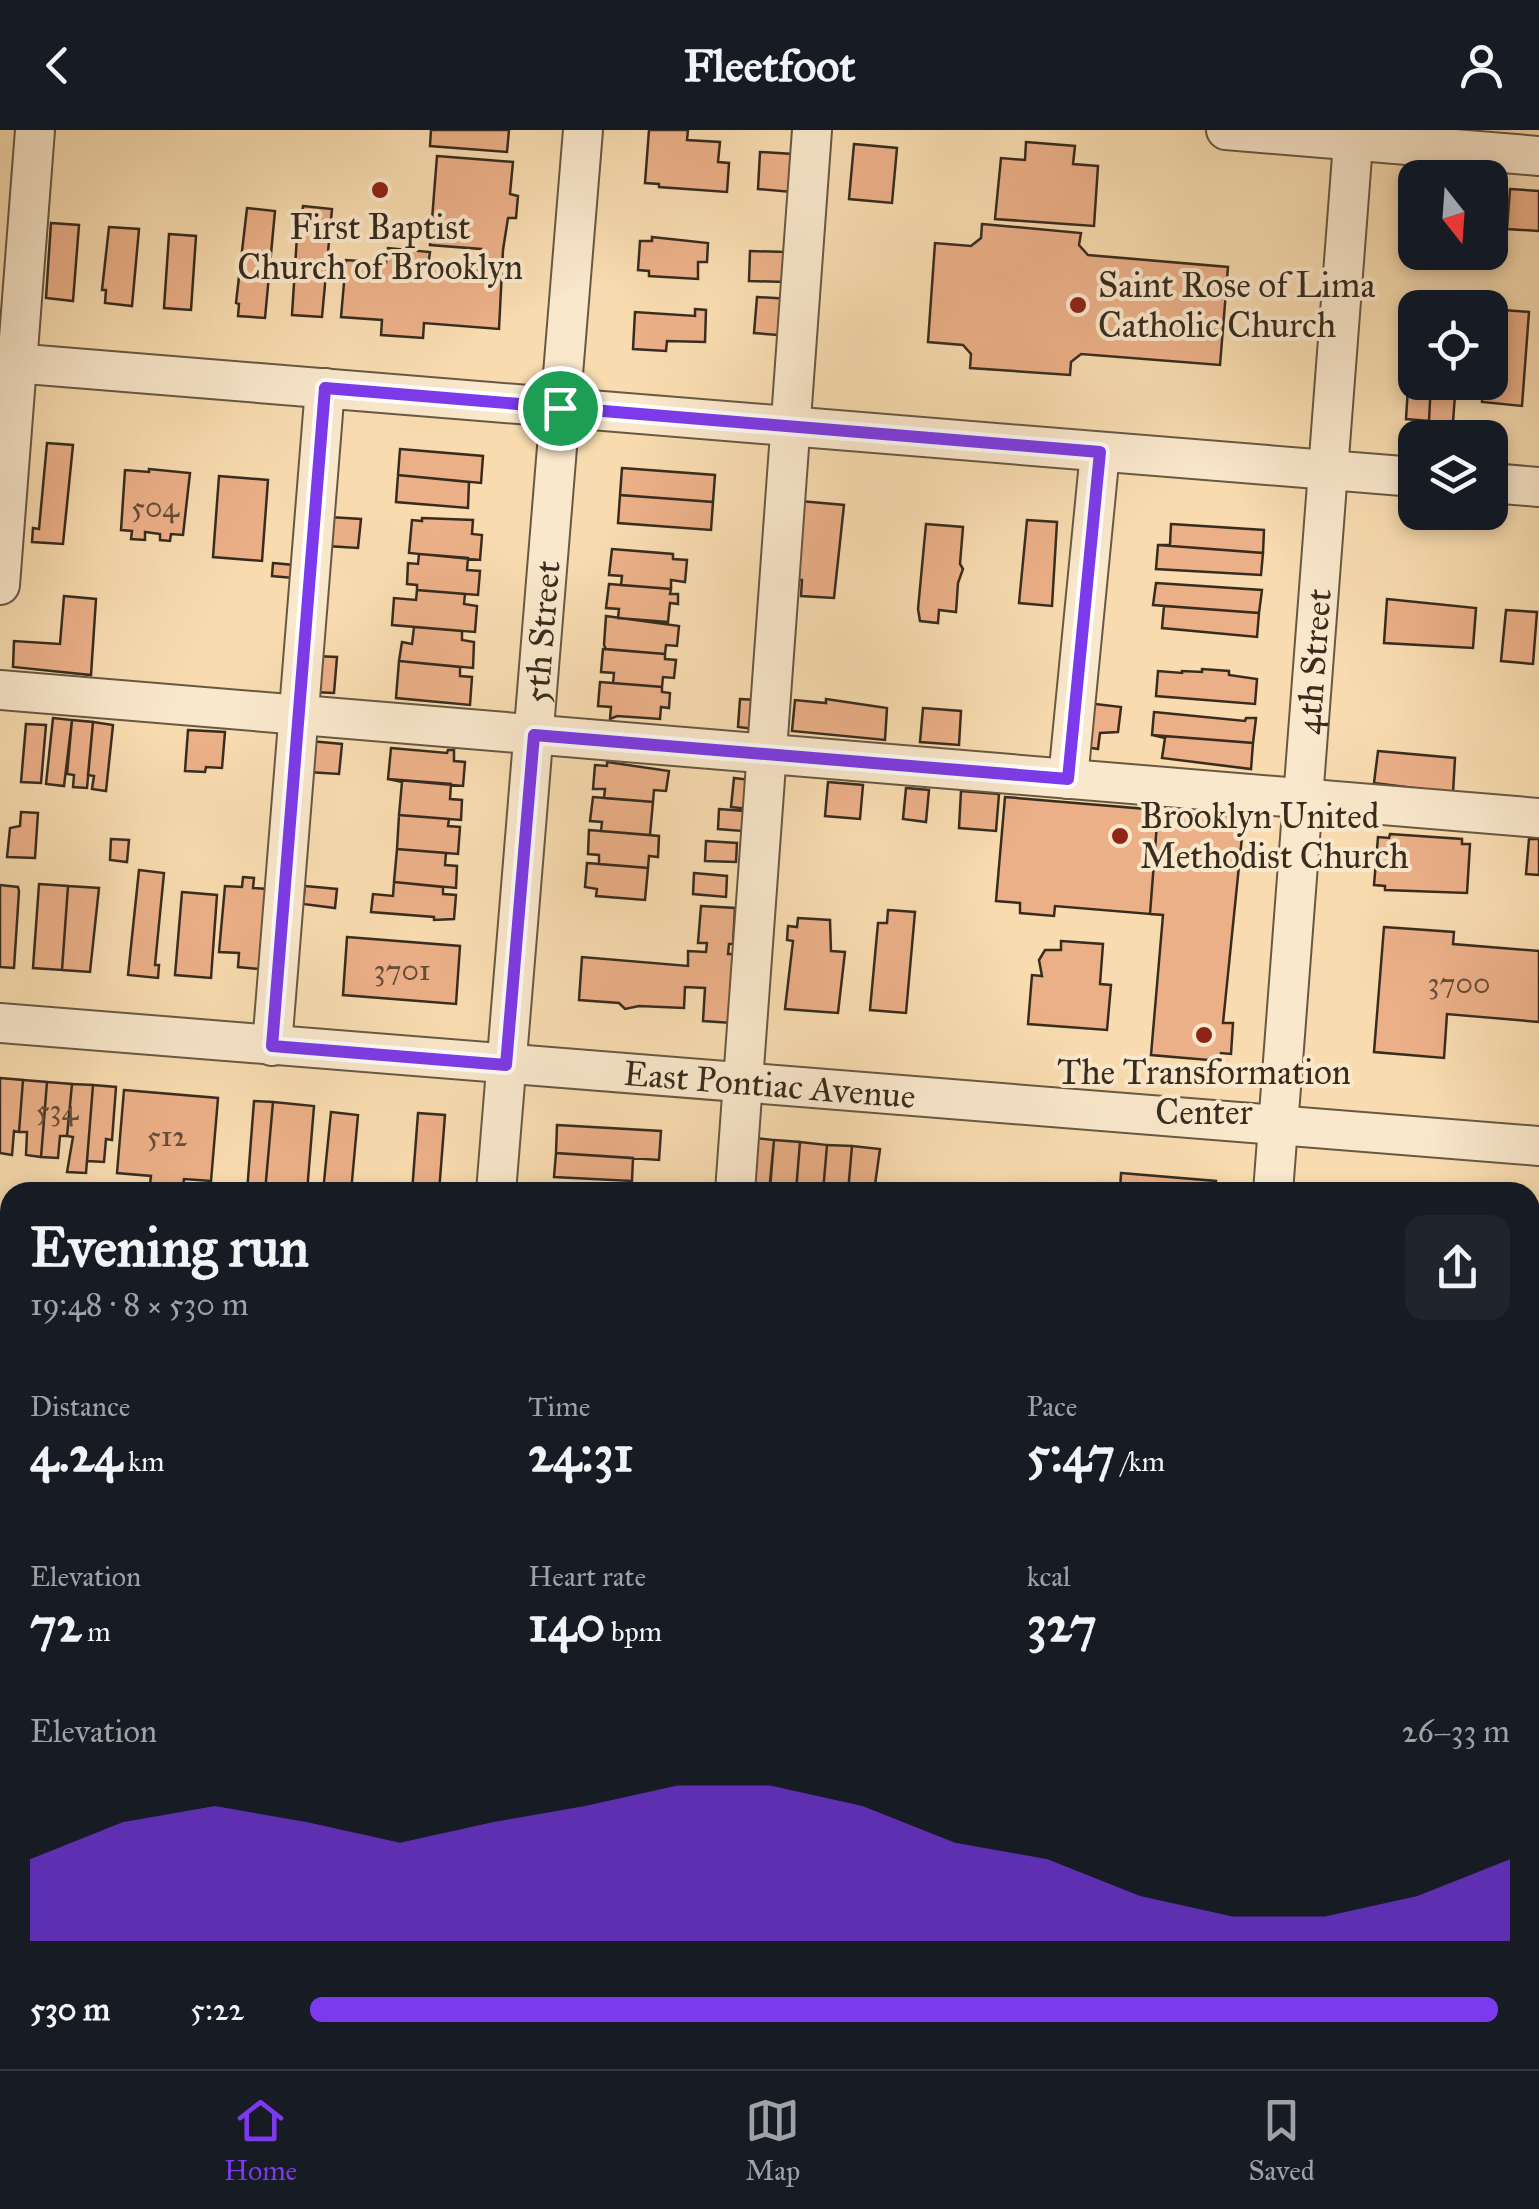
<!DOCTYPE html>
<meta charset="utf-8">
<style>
:root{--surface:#171b24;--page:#20242c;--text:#f1f3f6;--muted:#9ea1a6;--line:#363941;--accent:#7c3aed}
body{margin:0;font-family:"IM FELL Great Primer",serif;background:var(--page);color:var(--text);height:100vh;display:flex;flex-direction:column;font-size:38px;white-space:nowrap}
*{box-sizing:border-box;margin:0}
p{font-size:32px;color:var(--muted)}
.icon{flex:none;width:55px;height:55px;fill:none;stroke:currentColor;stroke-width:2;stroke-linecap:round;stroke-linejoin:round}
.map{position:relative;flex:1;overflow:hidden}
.panel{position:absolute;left:0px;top:1052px;width:1540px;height:888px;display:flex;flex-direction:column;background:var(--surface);border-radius:30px 30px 0 0;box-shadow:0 5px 15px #0003}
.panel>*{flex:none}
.needle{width:65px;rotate:163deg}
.tools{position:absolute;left:1398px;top:30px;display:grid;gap:20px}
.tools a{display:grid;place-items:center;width:110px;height:110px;border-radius:20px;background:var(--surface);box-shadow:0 5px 15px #0003;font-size:50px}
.pin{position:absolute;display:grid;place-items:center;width:85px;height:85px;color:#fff;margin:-42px;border:5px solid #fff;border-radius:50%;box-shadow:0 2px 10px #0007}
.round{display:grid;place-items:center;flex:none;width:105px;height:105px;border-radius:20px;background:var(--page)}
.summary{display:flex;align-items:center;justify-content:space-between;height:170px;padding:0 30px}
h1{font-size:55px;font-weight:700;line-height:75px}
.metrics{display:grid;grid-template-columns:repeat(3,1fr);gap:15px;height:170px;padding:10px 30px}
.metrics div{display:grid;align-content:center}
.metrics b{font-size:50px;font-weight:700}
.metrics small{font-size:28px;font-weight:400}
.metrics p{font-size:28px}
.chart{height:280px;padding:20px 30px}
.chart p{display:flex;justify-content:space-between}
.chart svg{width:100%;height:180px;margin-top:10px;fill:var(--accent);opacity:.7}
ul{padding:0 30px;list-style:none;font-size:32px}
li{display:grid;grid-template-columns:160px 120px 1fr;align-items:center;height:75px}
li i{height:25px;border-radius:12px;background:var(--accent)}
header{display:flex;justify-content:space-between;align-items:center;height:130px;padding:0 30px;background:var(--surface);font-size:45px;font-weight:700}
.dock{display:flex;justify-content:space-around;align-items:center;height:140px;border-top:2px solid var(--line);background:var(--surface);font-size:28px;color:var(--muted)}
.dock a{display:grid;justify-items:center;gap:5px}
.dock .active{color:var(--accent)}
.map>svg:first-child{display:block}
</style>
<header><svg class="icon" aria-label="back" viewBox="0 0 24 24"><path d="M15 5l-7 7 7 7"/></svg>Fleetfoot<svg class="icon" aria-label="person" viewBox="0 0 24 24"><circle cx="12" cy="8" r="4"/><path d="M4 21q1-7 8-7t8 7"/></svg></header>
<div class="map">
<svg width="1539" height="1939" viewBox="0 0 1539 1939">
<rect width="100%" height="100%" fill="#f8dcb0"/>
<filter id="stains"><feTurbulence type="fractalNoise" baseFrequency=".002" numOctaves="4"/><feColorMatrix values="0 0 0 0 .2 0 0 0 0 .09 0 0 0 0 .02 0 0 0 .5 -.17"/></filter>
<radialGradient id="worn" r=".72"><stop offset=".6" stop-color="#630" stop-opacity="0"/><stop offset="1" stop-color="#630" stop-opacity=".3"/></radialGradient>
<path fill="#ecb088" stroke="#382c1f" stroke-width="2.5" d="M431 0H509L507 22 430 16Z
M649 0H688L687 10 720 12 718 32 729 33 727 62 659 57V54L645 53Z
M1026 12 1075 16 1073 34 1098 36 1094 96 995 89 1001 28 1025 30Z
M854 14 897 18 892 73 849 69Z
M760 22 793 24 791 62 758 59Z
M437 26 513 32 510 64 518 66 516 88H508L503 120 499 199 424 193 423 208 381 205 382 190 341 187 346 130 386 133 388 118 430 122 428 136 480 141 481 119 430 115Z
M1415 40 1448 43 1447 48H1415V122H1442L1441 128 1409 126Z
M1510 59 1539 61V101L1507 99Z
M303 76 332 79 322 187 292 185 298 90H301Z
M247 78 275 81 265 188 238 186 239 174 236 173Z
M51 93 79 95 73 171 46 168Z
M982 94 1081 103 1079 115 1088 125 1228 137 1220 235 1081 224 1071 232 1070 245 970 238 971 224 963 215 928 212 935 113 971 116 981 108Z
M109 97 139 99 132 176 105 173 106 160H102Z
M169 104 196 106 191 180 164 178Z
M652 107 708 113 707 132H698V149L649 146V141L638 140 640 111H652Z
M750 121 786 122 785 152 749 151Z
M757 167 791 169 790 206 754 203Z
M695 179 706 180 705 212 667 211 666 221 633 219 635 182 695 186Z
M1490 179 1529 182 1522 276 1482 272 1484 252H1490Z
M1412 193 1415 194V252H1431L1429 291 1406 289Z
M1431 252H1456L1453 292 1429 291Z
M47 313 73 315 63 414 32 412 33 398 39 399Z
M400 319 483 326 481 353 398 345Z
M622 338 715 345 713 372 620 365Z
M149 339 190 343 183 405 171 404 170 411 160 410V404L145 402V410L131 409 132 401 121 400 125 340 149 342Z
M398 345 469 352 468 378 396 372Z
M219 346 268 350 262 431 213 427Z
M620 365 713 372 711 400 618 393Z
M800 371 844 375 834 468 801 466 802 450H794Z
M329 387 361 389 358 418 327 416Z
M422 388 473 390 472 404 482 405 480 430 409 423 412 390 422 391Z
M1027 390 1057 392 1052 476 1019 473Z
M926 394 963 397 960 434 963 439 958 453 956 482 939 480 938 493 920 491 918 479Z
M1171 394 1264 400 1263 423 1158 415H1170Z
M1158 415 1263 423 1261 445 1156 439Z
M612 419 673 424V429L687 430 685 452 671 450V459L621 455 622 446 609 445Z
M419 424 468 428 467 440 480 441 478 465 417 460V455L407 454 408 433 418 434Z
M273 433 294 435 293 448 272 446Z
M1156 453 1262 460 1259 483 1153 475Z
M609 454 671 459 670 464H678V474L670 473 668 492 618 488 619 479 606 478Z
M417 460 465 464 464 474 477 476 475 502 392 495 394 468 416 470Z
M64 466 96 469 91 545 13 537 14 511 60 514Z
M1387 469 1476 478 1473 518 1384 513Z
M1164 476 1259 483 1257 507 1162 498Z
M1506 480 1537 482 1533 534 1501 531Z
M606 486 679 496 677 516 666 515 665 524 606 519 604 515Z
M414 497 462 501V510L474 512 473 538 399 531 402 512 412 514Z
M603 519 665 524V529L676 530 674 548 663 547 662 557 613 553 614 543 601 542Z
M315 526 337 527 334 563 313 562Z
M399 531 460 537V546L472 547 470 575 396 568Z
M1202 539 1229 541V545L1257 549 1255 574 1156 566 1158 541 1182 543V541L1202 542Z
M600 552 662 557V562L670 563 669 578 661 577 660 589 617 586 610 589 611 577 598 576Z
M740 569 757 570 755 599 738 597Z
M826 569 887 578 885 610 792 601 795 570 826 573Z
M1087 573 1121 577 1118 602 1100 603 1098 619 1085 617Z
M923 578 961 581 959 615 920 612Z
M1154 582 1245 591 1246 588H1256L1253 613 1152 605Z
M53 588 72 590 64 656 46 654Z
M72 590 93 592 87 658 73 657 74 645 67 644Z
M93 592 113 595 106 661 92 659 94 646 88 645Z
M26 594 46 595 41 653 21 652Z
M188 600 225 602 222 638 206 637 205 642 185 641Z
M1152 605 1253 613 1251 639 1162 628 1165 608Z
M310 611 342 614 339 644 308 642Z
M391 618 447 623 448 620H454V631L465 632 463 656 388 649Z
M1378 621 1455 628 1453 663 1374 653Z
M607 632 669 641 666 661 654 660 653 672 604 668 605 659H593L595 635 607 636Z
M734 648 751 650 748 679 731 677Z
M388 649 451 654 450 669 462 670 461 690 399 685 402 652Z
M828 652 863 655 860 689 825 686Z
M906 658 929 660 926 692 903 689Z
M961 661 999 664 996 701 959 698Z
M593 667 653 672 650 705 601 701 602 692 590 691Z
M1005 667 1158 680 1150 784 1055 776 1054 786 1020 783V773L996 771Z
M719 679 744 681 742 701 718 699Z
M1158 680 1244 687 1223 893H1233L1231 924 1221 923 1220 931 1151 925 1163 785 1150 784Z
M21 682 38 683 35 728 7 727 10 698 20 696Z
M399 685 449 689 448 696 460 697 458 724 397 719Z
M589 700 659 706 658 727 649 726 648 738 599 734V725L588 724Z
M1390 704 1462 709V714H1470L1467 763 1385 760V756L1374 755 1378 707 1389 708Z
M111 709 129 710 127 732 110 730Z
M1529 709H1539V745L1526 744Z
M706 711 737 713 736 732 705 731Z
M397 719 446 723 445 735 457 736 456 758 394 752Z
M587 733 648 738 645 770 596 766 597 759 585 757Z
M139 740 164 743 155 835H159L158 848 128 845Z
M694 743 727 746 726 767 693 764Z
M243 747 254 748 253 758 267 759 260 839 238 837 239 823 219 822 225 756 242 757Z
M394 752 443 757V764L456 765 454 789 434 790V787L371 782 373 764 393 766Z
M39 754 68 756 62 840 33 838Z
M0 755 18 757 19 761 14 838 0 837Z
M68 756 99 758 90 842 62 840Z
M305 756 337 759 335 778 303 774Z
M182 762 217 765 211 848 175 845Z
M701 776 735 778 733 814H729L728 824H738L732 893 703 891 705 858 685 857 684 878 639 876 625 879 619 873 579 870 582 827 688 836V821L706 822 707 813H698Z
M888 780 915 782 906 883 870 880 878 793H887Z
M798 788 830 790 831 821 845 822 838 883 785 879 793 811 787 810 788 796 797 797Z
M1384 797 1454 802 1453 814 1539 821V892L1447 884 1444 928 1374 922Z
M347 807 460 816 456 874 343 865Z
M1061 811 1103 814 1100 854 1111 855 1107 900 1028 894 1032 845 1042 846 1039 830 1045 820H1061Z
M0 948 23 950 19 1002 14 1001 12 1025 0 1023Z
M23 950 47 952 41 1027 26 1025 27 1002H19Z
M47 952 72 954 67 1006H60L58 1028 41 1027Z
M72 954 93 955 86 1043 67 1042 73 1007 67 1006Z
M93 955 116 957 112 1010 106 1009 104 1032 87 1031Z
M124 960 218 968 211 1051 184 1049 182 1062H149L151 1046 117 1043Z
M254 971 273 972 265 1062H247Z
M273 972 314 976 307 1062H265Z
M331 982 358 985 351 1062H323Z
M418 983 445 985 439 1062H412Z
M557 995 661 1001 659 1030 556 1023Z
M746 1007 774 1010 769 1062H743Z
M774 1010 800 1012 796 1062H776V1060L770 1059Z
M800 1012 827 1015 823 1062 796 1061Z
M827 1015 852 1016 848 1062H823Z
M852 1016 880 1019 874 1062H848Z
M556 1023 633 1028 632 1051 554 1047Z
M1121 1043 1216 1051 1215 1062 1120 1061Z
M578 1054 651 1061V1062H568L577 1061Z
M0 1121H4L2 1150H7L3 1199H0Z
M1530 1131 1539 1132V1242L1530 1241Z
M10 1366V1497L0 1496V1406L6 1407Z
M0 1851 1 1862H10V1911H0Z
M505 1930H536L535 1939H504Z
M536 1930H564V1939H535Z
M897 1930H930L929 1939H896Z
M1055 1930H1145L1144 1939H1054Z"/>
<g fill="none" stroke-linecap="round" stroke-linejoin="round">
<g stroke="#685843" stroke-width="42">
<g id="minor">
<path d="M1226 0 1539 26"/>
<path d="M0 232 1415 347"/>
<path d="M1490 353 1539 357"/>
<path d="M0 455 35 0"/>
<path d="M0 560 1539 688"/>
<path d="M1068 649 1100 322"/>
<path id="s1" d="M0 893 1539 1016"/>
<path d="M272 916 325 258"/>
<path id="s2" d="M496 1062 583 0"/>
<path d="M735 1062 812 0"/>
<path id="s3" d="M1273 1062 1354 0"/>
<path d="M0 1223 10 1224"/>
<path d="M1530 1347 1539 1348"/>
<path d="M1530 1425 1539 1426"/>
<path d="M0 1934 56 1939"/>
<path d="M1201 1938 1218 1939"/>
<path d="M424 1939V1930"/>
<path d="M875 1939 876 1930"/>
</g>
</g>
<g stroke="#382c1f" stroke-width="55">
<path id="major" d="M0 1580 10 1581
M1530 1704H1539"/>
</g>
<use href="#minor" stroke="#fae8cc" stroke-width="38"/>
<use href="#major" stroke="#ecbe78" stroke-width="50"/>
</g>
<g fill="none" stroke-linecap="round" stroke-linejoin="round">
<g stroke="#fff" stroke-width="20">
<path id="route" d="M325 258 1100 322 1068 649 534 605 506 935 272 916Z"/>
</g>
<use href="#route" stroke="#7c3aed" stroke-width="12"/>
</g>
<g fill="#8f2418" stroke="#fae8cc" stroke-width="4">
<circle cx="380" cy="60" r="10"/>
<circle cx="1078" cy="175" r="10"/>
<circle cx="1120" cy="706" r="10"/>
<circle cx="1204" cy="905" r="10"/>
</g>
<g text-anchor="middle" stroke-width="8" stroke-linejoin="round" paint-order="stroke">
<g font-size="30" fill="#654d39">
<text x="155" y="387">504</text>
<text x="402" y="850">3701</text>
<text x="1459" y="863">3700</text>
<text x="57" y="990">534</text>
<text x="167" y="1016">512</text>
</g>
<g font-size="35" fill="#382c1f" stroke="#fae8cc">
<text x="380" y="109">First Baptist<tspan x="380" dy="40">Church of Brooklyn</tspan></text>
<text x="1098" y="167" text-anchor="start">Saint Rose of Lima<tspan x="1098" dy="40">Catholic Church</tspan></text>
<text x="1140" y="698" text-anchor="start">Brooklyn United<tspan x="1140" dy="40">Methodist Church</tspan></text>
<text x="1204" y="954">The Transformation<tspan x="1204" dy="40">Center</tspan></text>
</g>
<g font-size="35" fill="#382c1f" stroke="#fae8cc">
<text dy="12" stroke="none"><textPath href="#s2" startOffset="562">5th Street</textPath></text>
<text dy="12" stroke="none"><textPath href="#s3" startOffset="532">4th Street</textPath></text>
<text dy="12" stroke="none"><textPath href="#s1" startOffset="772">East Pontiac Avenue</textPath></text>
</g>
</g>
<rect width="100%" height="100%" filter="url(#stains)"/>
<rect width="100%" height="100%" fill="url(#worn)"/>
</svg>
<div class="tools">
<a><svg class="needle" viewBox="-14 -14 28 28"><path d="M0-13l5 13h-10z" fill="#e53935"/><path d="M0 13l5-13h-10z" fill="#9ea1a6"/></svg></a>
<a><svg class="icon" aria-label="locate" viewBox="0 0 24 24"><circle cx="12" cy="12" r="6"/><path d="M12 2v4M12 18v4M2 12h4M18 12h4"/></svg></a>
<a><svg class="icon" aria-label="layers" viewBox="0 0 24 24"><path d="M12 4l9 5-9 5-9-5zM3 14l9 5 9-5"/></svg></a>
</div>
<div class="pin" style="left:560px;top:278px;background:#1e9e55"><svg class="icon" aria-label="arrive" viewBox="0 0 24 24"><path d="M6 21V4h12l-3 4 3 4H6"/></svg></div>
<section class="panel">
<div class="summary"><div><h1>Evening run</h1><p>19:48 · 8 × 530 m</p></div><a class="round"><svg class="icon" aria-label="share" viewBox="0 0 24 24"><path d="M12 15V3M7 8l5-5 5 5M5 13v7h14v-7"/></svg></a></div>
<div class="metrics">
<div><p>Distance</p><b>4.24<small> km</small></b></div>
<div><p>Time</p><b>24:31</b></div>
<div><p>Pace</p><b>5:47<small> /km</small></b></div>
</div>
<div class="metrics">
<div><p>Elevation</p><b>72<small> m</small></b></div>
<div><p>Heart rate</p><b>140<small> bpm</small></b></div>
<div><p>kcal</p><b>327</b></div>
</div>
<div class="chart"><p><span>Elevation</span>26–33 m</p>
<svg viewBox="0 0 160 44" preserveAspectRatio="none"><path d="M0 44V24L10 15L20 11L30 15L40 20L50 15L60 11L70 6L80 6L90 11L100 20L110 24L120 33L130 38L140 38L150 33L160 24V44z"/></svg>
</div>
<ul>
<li><b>530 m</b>5:22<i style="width:99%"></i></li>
</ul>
</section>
</div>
<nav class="dock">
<a class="active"><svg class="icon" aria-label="home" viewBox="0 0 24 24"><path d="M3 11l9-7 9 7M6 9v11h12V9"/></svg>Home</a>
<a><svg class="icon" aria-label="map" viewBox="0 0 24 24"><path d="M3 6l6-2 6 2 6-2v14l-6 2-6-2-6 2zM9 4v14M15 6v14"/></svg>Map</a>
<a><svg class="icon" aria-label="saved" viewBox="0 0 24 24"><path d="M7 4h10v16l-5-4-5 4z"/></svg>Saved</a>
</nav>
